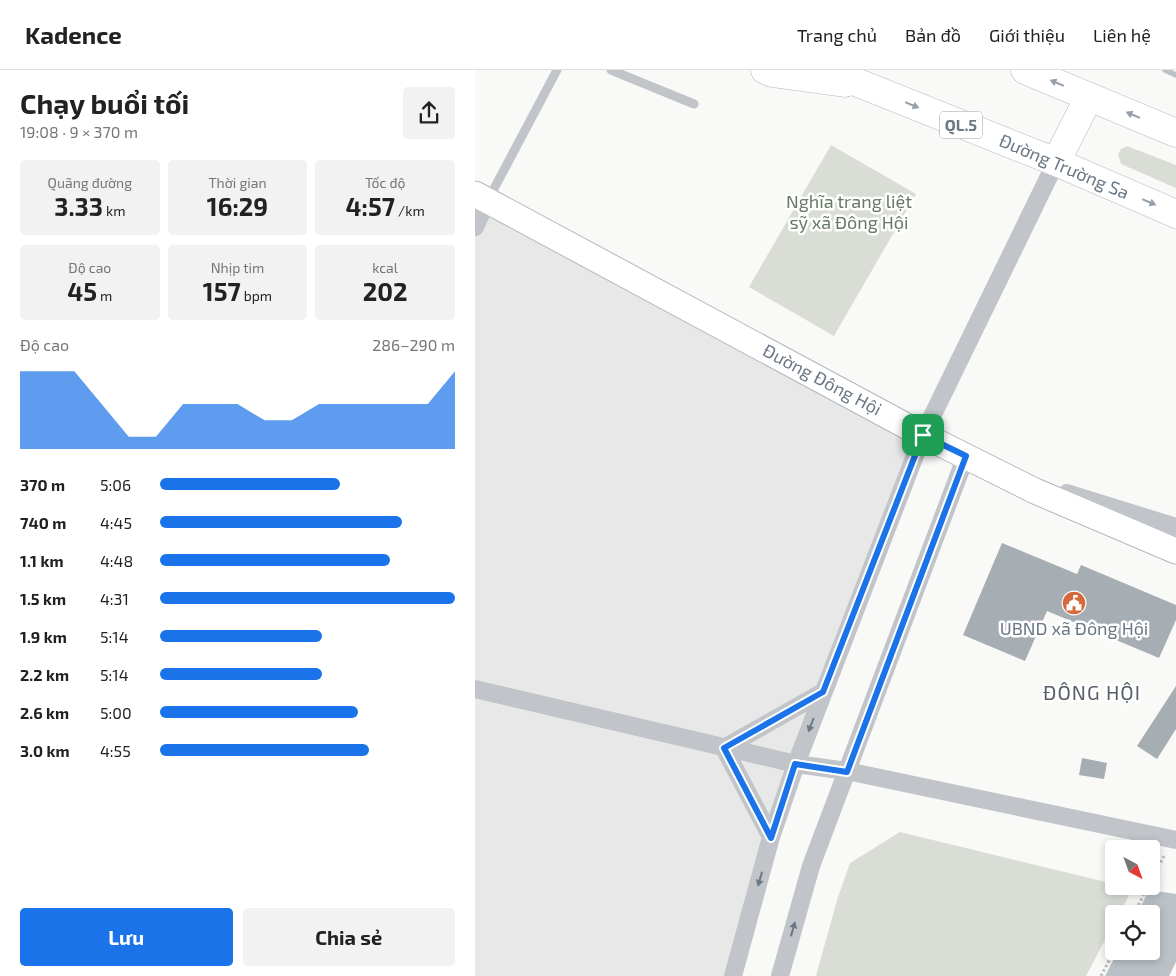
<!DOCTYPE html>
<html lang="vi">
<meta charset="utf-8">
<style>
:root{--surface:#fff;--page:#f2f2f2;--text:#222;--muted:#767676;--line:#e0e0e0;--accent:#1a73e8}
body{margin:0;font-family:"Exo 2",sans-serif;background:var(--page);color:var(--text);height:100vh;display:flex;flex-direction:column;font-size:19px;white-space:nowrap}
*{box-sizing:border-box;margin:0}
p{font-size:16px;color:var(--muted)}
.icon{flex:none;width:28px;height:28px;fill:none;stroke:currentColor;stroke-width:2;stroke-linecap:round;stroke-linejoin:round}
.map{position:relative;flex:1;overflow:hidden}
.sheet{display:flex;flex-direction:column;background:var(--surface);width:475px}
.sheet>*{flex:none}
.needle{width:32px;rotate:139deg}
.controls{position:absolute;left:630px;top:770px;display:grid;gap:10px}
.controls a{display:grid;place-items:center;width:55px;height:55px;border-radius:5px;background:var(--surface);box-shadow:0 2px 8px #0003;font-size:25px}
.pin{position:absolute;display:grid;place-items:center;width:42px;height:42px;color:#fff;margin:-21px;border-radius:10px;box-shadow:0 2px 8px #0006}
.round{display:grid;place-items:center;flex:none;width:52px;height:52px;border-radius:5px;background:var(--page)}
.overview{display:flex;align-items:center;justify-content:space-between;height:85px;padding:0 20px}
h1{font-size:28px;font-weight:700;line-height:38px}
.figures{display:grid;grid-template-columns:repeat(3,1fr);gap:8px;height:85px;padding:5px 20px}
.figures div{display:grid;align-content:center;border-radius:5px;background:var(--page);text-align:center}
.figures b{font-size:25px;font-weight:700}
.figures small{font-size:14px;font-weight:400}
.figures p{font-size:14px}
.chart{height:140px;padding:10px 20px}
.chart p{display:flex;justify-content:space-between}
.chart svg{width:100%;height:90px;margin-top:5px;fill:var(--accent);opacity:.7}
.primary-button{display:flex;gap:10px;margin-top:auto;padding:10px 20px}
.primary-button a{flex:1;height:58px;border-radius:5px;background:var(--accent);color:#fff;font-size:20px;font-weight:700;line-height:58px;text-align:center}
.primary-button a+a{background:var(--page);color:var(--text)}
ul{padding:0 20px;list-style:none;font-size:16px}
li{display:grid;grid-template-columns:80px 60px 1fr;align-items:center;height:38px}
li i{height:12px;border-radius:6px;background:var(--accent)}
header{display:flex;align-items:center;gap:30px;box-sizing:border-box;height:70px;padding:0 25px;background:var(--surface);border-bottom:1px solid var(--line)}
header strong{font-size:24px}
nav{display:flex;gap:28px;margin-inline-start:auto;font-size:18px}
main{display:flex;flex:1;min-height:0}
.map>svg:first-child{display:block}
</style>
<header>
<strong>Kadence</strong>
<nav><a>Trang chủ</a><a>Bản đồ</a><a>Giới thiệu</a><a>Liên hệ</a></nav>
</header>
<main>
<section class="sheet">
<div class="overview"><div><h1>Chạy buổi tối</h1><p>19:08 · 9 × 370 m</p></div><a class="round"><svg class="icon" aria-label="share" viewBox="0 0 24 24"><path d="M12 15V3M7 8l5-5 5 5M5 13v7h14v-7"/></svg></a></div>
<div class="figures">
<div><p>Quãng đường</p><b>3.33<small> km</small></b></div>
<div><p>Thời gian</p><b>16:29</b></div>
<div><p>Tốc độ</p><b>4:57<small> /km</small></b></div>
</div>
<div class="figures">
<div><p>Độ cao</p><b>45<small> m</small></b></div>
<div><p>Nhịp tim</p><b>157<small> bpm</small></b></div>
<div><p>kcal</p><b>202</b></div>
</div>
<div class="chart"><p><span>Độ cao</span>286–290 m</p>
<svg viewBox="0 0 160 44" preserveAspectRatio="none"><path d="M0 44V6L10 6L20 6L30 22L40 38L50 38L60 22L70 22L80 22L90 30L100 30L110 22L120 22L130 22L140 22L150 22L160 6V44z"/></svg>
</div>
<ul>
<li><b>370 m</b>5:06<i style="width:61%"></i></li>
<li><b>740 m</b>4:45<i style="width:82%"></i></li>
<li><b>1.1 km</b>4:48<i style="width:78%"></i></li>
<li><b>1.5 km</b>4:31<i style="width:100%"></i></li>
<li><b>1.9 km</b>5:14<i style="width:55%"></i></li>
<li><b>2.2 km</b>5:14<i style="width:55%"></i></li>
<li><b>2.6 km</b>5:00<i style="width:67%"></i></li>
<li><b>3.0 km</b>4:55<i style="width:71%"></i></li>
</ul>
<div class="primary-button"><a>Lưu</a><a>Chia sẻ</a></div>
</section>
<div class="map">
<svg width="701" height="906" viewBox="0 0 701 906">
<rect width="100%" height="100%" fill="#f9f9f7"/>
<path fill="#e7e8e7" d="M12 131 448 365 321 694 259 906H0V160Z"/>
<path fill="#d9ddd6" d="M356 75 441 124 359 266 274 217Z
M652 76 701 95V118L646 94 643 84 646 79Z
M425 762 639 814V816L658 818 644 844H639V853L611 906H341L362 830 375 793Z"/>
<path fill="#bac2c7" d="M674 820 701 824V892L694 906H630L643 881H676V844H662Z"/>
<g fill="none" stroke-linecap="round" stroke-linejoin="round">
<path stroke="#bac2c7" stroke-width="5.5" d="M690 0 701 5"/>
</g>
<path fill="#a6adb3" d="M527 473 602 504 606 495 701 535V550L684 588 572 541 550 591 488 565Z
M701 616V659L682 689 662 676Z
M607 688 632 693 629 709 604 705Z"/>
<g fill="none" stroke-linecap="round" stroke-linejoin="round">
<g stroke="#b3b8bd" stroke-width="27">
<path id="secondary" d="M0 124 448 365 560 421 701 481"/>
</g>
<g stroke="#b4b8bb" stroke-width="29">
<path id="highway" d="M290 0 297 3 370 13
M351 0 581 92 701 144
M550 0 701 63
M581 92 614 27"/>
</g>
<path stroke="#b9bcbf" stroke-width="3" stroke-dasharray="2.5 2.5" stroke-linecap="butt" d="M676 810 689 786
M659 844 673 816
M626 906 639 881"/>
<path stroke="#c1c4c8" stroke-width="9" d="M136 0 219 34
M13 130 82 0"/>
<path stroke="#c1c4c8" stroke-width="18" d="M0 157 12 131
M592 423 701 457
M0 619 321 694 372 701 701 770
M296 767 249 678 348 622
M258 906 296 767 321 694 448 365 581 92
M305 906 336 796 491 386"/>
<use href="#secondary" stroke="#fff" stroke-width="25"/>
<use href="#highway" stroke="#fff" stroke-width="28"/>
</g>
<defs><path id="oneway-solid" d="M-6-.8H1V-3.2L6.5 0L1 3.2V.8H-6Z" transform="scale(1.25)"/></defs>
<g fill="#97a0aa">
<use href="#oneway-solid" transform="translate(582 13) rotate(-157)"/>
<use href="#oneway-solid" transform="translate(437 35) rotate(22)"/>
<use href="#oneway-solid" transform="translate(658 45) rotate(-157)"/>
<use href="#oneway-solid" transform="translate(674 132) rotate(23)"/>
</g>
<g fill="#6b7885">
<use href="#oneway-solid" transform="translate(336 655) rotate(111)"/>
<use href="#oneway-solid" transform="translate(285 809) rotate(106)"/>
<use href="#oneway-solid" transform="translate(318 859) rotate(-74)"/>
</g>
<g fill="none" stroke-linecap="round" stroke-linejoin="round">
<g stroke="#fff" stroke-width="10">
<path id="route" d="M448 365 491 386 372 702 320 694 296 768 249 678 348 622Z"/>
</g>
<use href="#route" stroke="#1a73e8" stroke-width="6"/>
</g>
<defs>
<g id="civic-disc" transform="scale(1.25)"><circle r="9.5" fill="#d46a3c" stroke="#fff"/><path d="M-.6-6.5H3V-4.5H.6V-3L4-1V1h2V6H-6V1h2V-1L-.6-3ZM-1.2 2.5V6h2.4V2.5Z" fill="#fff"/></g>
</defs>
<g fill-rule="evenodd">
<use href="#civic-disc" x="599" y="533"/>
</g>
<g text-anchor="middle" stroke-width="5" stroke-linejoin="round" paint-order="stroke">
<rect fill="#fff" stroke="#97a0aa" stroke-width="1" x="465" y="41.5" width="42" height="27" rx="4"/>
<g font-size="16" font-weight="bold" fill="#6b7885">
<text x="486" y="61">QL.5</text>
</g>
<g font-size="18" fill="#6b7885" stroke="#fff">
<text transform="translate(589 97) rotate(23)" y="6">Đường Trường Sa</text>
<text transform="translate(347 310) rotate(28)" y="6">Đường Đông Hội</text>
</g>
<g font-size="18" fill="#677865" stroke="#fff">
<text x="374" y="138">Nghĩa trang liệt<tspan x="374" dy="21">sỹ xã Đông Hội</tspan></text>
</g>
<g font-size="18" fill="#6b7885" stroke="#fff">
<text x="599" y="565">UBND xã Đông Hội</text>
</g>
<g font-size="20" letter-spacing="1" fill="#58616b" stroke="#fff">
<text x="617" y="630">ĐÔNG HỘI</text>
</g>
</g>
</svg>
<div class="controls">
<a><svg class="needle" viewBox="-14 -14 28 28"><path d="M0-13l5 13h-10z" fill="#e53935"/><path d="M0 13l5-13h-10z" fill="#767676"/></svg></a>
<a><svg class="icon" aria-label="locate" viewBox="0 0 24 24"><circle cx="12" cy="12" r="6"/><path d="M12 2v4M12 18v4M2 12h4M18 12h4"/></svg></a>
</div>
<div class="pin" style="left:448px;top:365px;background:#1e9e55"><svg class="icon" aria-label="arrive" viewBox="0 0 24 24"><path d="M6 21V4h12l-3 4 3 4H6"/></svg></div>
</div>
</main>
